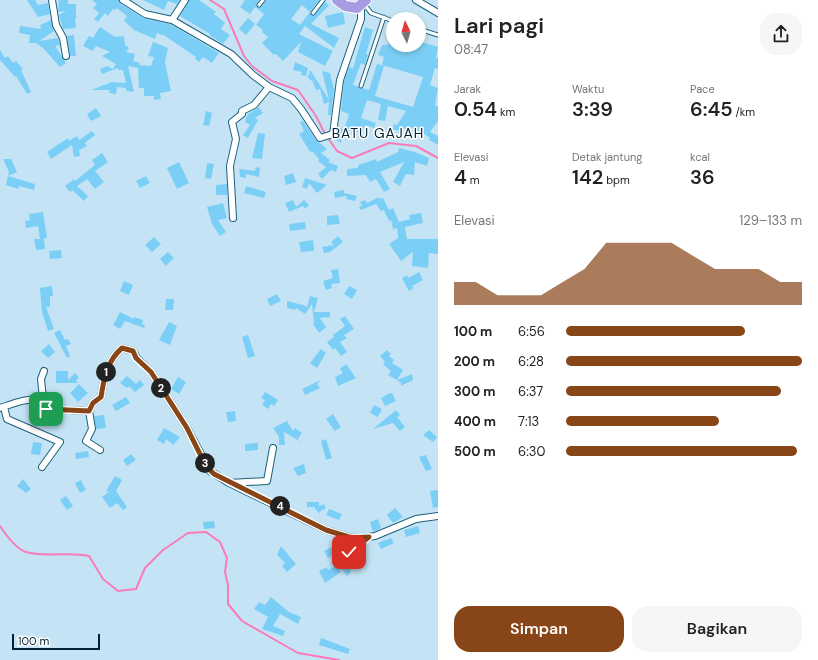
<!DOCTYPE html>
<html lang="id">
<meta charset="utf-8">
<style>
:root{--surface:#fff;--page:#f6f6f6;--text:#222;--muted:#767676;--accent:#884518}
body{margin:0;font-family:"DM Sans",sans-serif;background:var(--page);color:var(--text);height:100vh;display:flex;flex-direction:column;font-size:15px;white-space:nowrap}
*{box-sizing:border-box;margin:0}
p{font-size:13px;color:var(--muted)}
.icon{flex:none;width:22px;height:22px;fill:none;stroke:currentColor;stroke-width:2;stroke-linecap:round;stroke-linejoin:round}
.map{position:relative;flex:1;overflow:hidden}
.sheet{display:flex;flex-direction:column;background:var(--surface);width:380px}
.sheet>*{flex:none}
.needle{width:26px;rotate:355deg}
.buttons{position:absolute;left:386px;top:12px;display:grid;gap:8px}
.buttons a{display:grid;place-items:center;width:40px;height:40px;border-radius:50%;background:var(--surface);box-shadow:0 2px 6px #0003;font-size:20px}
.scale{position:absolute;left:12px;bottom:10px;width:88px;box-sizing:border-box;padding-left:4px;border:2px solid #002232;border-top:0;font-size:11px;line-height:14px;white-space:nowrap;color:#002232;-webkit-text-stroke:3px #fff;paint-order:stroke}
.pin{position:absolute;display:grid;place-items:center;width:34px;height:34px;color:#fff;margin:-17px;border-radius:8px;box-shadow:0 2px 6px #0006}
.km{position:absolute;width:20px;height:20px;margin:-10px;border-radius:50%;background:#222;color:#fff;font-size:11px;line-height:20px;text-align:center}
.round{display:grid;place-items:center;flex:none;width:42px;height:42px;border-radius:16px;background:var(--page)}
.overview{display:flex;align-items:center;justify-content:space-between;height:68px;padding:0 16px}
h1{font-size:22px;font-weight:600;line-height:30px}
.stats{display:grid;grid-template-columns:repeat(3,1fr);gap:6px;height:68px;padding:4px 16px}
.stats div{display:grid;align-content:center}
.stats b{font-size:20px;font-weight:600}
.stats small{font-size:11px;font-weight:400}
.stats p{font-size:11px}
.chart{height:112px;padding:8px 16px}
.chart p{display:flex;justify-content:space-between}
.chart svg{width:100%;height:72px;margin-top:4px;fill:var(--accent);opacity:.7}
.cta{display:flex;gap:8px;margin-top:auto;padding:8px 16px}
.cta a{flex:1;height:46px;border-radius:16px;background:var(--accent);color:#fff;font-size:16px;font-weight:600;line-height:46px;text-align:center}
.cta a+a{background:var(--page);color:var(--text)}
ul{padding:0 16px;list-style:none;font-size:13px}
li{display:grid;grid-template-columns:64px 48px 1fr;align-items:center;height:30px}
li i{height:10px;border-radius:5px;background:var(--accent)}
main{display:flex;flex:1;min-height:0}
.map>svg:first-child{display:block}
</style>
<main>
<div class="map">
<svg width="438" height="660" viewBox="0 0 438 660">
<rect width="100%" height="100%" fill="#c4e4f5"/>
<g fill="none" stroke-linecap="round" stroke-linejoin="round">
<path stroke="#f87cbb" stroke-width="2" d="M210 0 224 9 244 56 252 66 272 81 298 90 316 116 325 134
M328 138 337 151 352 158 389 143 416 146 438 158
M0 526C6 535 16 549 26 552 47 558 68 551 89 556L103 579 118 591 136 589 145 568 163 550 188 533 206 532 220 542 227 558 225 572 228 585V604L242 621 298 653 339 660"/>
</g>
<path fill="#7bcff7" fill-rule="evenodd" d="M27 0H35L38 5 48 3 50 14 38 17Z
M59 0H68V4H76V19H75L76 28 63 29 59 15 66 11 58 12Z
M92 0H119L121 4 143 18 170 24 219 53 212 63 203 57 199 62 195 59 196 57 162 34V35L157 33 155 39 134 30 124 21 127 16 117 8 115 10 113 9 108 16 105 13 98 22 94 19 99 13 93 8 97 4Z
M143 0H180L177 4 168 1 164 10Z
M189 0H199L216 12 214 14 225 23 221 29 230 35 223 44 209 35 210 34 180 16Z
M245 0H259L256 5 259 8 266 0H319L310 12 313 16 325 2 329 5 311 24 339 38 334 48 305 26 299 34 333 51 325 66 298 52 301 42 283 61 276 54 274 55 262 43 268 37 262 32 263 30 256 25 264 14 255 7 250 14 240 7ZM302 5 310 12 300 25 291 19Z
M343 12 345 24 328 28 325 16Z
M248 18 255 24 246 35 239 29Z
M51 20 54 31 39 41 58 38 60 45 55 46 66 63 60 67 43 48 36 43H29L30 35 19 33 20 26 41 29 40 25Z
M100 27 115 37 124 36 125 45 129 48 126 52 135 54 133 61 140 63 139 65 151 66 154 57 148 56 153 42 168 48 165 62 171 91 160 93 161 99 154 100V96H144V88H139L138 68 128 66 134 92 126 91V88L117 87 116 94 109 93 110 90H91L112 82 126 83 123 70H118V68L102 74 100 69 107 66 113 69 116 64 102 56 110 52 96 46 93 51 83 46 89 36 93 38Z
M365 27 373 30 366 54 368 55 365 65 361 63 353 85 369 90 377 64 384 66 375 96 413 107 423 77 382 65 384 57 378 55 382 45H388L392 32 393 45H419V41L438 47 436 58H438V69L435 68 430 85 438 88 435 106H438V121L430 132 438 136V145L429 140 430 138 426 135 410 127 408 131 401 126 399 131 393 129 394 124 397 125 406 111 388 106 385 121 378 120 381 104 367 100 361 118 376 123 374 128 365 125 362 133 344 130 349 114 341 111 344 81 349 67 353 68Z
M74 35 76 56H70L67 36Z
M0 50 5 58 8 56 13 63 16 61 23 69 21 70 31 92 27 94 16 76 15 77 0 60Z
M295 62 308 68 306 76 301 75 302 72 293 70Z
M309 71H311L329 100 322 71 330 73 334 89 331 115H328L329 102 324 104 320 89 316 90 312 80 311 81 307 76 310 74Z
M259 107 263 113 255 118 258 120 248 138 243 135 250 125 245 122 246 118 248 114Z
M96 108 101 116 91 121 87 114Z
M206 111 212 113 209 126 203 125Z
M303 121 316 140 327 149 321 153 330 160 328 162 338 166 336 172 331 170 322 179 318 174 326 167 318 161 319 159 312 151 310 152 299 134 304 131 300 122Z
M340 128 346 131 341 143 335 139Z
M92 131 95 135 85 143 87 146 79 150 80 156 74 157 72 145 51 159 47 152 68 138 69 141 77 136 79 140Z
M258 133 265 134 262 159 252 158Z
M399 148 415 152 429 158 427 166 415 162 414 175 406 174 400 186 393 182 404 162 380 172 390 189 384 192 376 179 370 182 366 175 347 176V169L358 168V165L376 159 377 162 398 152Z
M102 153 108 162 95 171 104 182 95 189 87 179 77 186 88 196 84 201 72 190 70 192 65 186 74 179 75 181 95 165 92 160Z
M3 159H11L17 172 8 176 9 172Z
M179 162 189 183 177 189 167 168Z
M207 163 214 164 211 179 205 178Z
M256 167 260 168 259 177 246 174V178L240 177 239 169 255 171Z
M293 173 296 182 286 185 284 176Z
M8 176 35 184 34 190 19 186 18 189 6 185Z
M146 176 150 183 140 188 136 181Z
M305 178 327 185 317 193 309 183 307 189 302 187Z
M227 184V195H216V185Z
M246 186 266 192 264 198 244 193Z
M344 190V193L357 196 355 201 346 199 347 196 335 198 334 192Z
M379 197 380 199 383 198 389 210 393 208 399 222 410 219 409 215 421 213 423 223 405 227 407 239H438V254L429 253 428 268 412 266 413 252 401 261 389 244 398 238 397 228 393 229 391 220 389 221 384 210 381 211 376 204 361 210 359 207 362 206 360 202 365 200 367 203Z
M293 200 296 207 304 200 309 205 305 209 303 206 289 212 285 203Z
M223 203 227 218 218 220 226 232 220 236 212 224 207 207Z
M43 212 47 238H44L45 249 36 250 34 239H40L38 226 26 228 25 221 30 220 29 214Z
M338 215 340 224 327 225V216Z
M305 222 306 229 290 231 289 224Z
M338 236 343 242 330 252 324 253 322 247 334 245 331 242Z
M154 237 161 244 152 252 145 245Z
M313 240 314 251 301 252 299 242Z
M61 250 62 258 50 259 49 251Z
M168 252 174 258 166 266 160 259Z
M338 269 340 283 331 284 332 288 326 290 323 281 333 278 331 270Z
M419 272 423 280 412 286 414 288 409 291 402 278 407 275 408 278Z
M124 281 133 285 129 295 120 291Z
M52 286 53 296H50V307H46L54 329 48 331 42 312 40 288Z
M349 286 357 290 352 299 344 294Z
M277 294 281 301 270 306 267 299Z
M310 296 318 298 314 312H330V317L320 318 326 327 319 333 313 324 314 323 312 304 305 314 296 308 295 310 287 308V301L303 305 307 307Z
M166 299H174L173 310H165Z
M120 312 134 319V317L143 320 142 324 145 325 144 328 125 321 120 329 113 325Z
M345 316 354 329 344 335 347 338 340 342 347 352 341 356 335 348 333 350 327 342 334 337 333 335 345 326 340 319Z
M169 322 177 326 170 345 159 340Z
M60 330 65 340 68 339 71 344 66 346 70 356 67 358 54 333Z
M248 335 255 356 248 358 242 337Z
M49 344 55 352 48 358 41 351Z
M321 349 326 353 317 368 310 363Z
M387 350 391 354 389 356 394 360 392 363 403 370 397 380 388 375 391 371 383 364 385 362 380 356Z
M346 364 356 378 338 386 335 377 343 373 340 369Z
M56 371H68V380L75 373 79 378 76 380 78 383H56Z
M412 374 413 380 401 386V383L397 380Z
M127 376 136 384 140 380 144 385 135 392 129 386 127 388 120 383Z
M178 377 186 382 179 394 171 389Z
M321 380 317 384 320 388 305 395 302 389Z
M79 384 88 393 78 402 70 393Z
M265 392 278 400 274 406 271 404 268 409 262 405 265 400 261 398Z
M390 393H392L396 401 385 406 381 398Z
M126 397 130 403 116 411 112 405Z
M374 405 382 409 378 417 370 413Z
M396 410 400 415 397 417 405 427 400 431 393 423 373 429Z
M235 411 236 421 228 422 226 412Z
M333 414 341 427 335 431 326 419Z
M104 415 106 428 96 429 94 416Z
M287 421 293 431 295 428 302 433 298 439 301 442 284 432 285 445H279V437L273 428Z
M164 428 180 437 173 445 166 439 164 444 157 440Z
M429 430 437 437 433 442 423 435Z
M326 439 332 458 326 460 321 441Z
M33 442 42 443 40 455 31 454Z
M258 443V450L245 451V444Z
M88 451 89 457 76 459 75 453Z
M131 454 136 460 127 466 123 460Z
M426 455 432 469 426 471 419 457Z
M304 464 306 473 298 476 293 468Z
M115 476 122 480 116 491 127 507 123 510 117 503 110 508 102 497 109 492 106 491Z
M23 479 31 489 26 493 17 486Z
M81 480 86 490 80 493 75 483Z
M438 490V507L433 508 430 491Z
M66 496 73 506 67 510 60 500Z
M307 502H319V506L324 504 326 508 319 512 320 515 314 507H307Z
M395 508 403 517 393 523 387 515Z
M329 509 342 514 339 520 326 515Z
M378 519 381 528 373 532 370 522Z
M214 521 215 528 204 529 203 522Z
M418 526 420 533 406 537 404 530Z
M391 538 394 543 381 549 378 543Z
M339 543 342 550 328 558 324 551Z
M281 546 296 564 287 572 282 566 285 563 277 555Z
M352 555 359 564 350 570 351 572 347 576 341 568 348 562 346 558Z
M337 565 341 572 325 583 319 571 327 567 328 570Z
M271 597 289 612 301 617 298 624 280 614 273 626 285 631 283 636 262 629 268 617 254 609 259 602 265 605Z
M321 638 350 649 348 654 319 645Z"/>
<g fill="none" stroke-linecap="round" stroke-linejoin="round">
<g stroke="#1b627e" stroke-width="5">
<path id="service" d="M259 5 263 0
M365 5 371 13 393 21
M313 13 323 0
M419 29 438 35
M361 86 384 17"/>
</g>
<g stroke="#1b627e" stroke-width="8">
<path id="minor" d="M52 0 56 25 63 38 66 56
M123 0 145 14 172 20 231 54 253 75 269 87 292 98 301 109 320 138 333 134 340 80 361 19V3
M416 0 438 13
M172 20 185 0
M233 218 230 166 236 139 232 122 242 114V111L254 105 269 87
M43 399 41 379 44 371
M4 407 7 419 60 442 42 467
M0 408C15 403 27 398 43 399L46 409 89 411 93 403 101 397C104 378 107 361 122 348L133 351 137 358 151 372 187 428 210 471 229 483 326 530 352 538H362L375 536 416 519 438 516
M89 411 92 429 86 441 100 450
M229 483 267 481 273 448
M349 552 367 538"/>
</g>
<g stroke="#fff" stroke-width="12">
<path id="trunk" d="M337 0 345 6 357 8 366 0"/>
</g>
<use href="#service" stroke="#fff" stroke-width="3"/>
<use href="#minor" stroke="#fff" stroke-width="6"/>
<use href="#trunk" stroke="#a79be2" stroke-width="10"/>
</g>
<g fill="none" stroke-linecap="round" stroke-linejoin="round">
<g stroke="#fff" stroke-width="8">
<path id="route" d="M46 409 89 411 93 403 101 397C104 378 107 361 122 348L133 351 136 358 151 372 187 428 206 466 214 474 326 530 352 538 369 537 349 552"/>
</g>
<use href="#route" stroke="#884518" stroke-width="5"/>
</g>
<g text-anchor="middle" stroke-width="3" stroke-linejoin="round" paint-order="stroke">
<g font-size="14" letter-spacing="1" fill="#002232" stroke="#fff">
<text x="378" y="138">BATU GAJAH</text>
</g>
</g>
</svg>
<div class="buttons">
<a><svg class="needle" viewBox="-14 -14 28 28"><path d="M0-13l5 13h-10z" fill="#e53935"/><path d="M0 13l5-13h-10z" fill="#767676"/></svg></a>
</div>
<div class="scale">100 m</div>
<div class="pin" style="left:46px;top:409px;background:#1e9e55"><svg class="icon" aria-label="arrive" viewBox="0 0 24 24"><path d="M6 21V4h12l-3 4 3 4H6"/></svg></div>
<div class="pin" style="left:349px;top:552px;background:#d93025"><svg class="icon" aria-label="check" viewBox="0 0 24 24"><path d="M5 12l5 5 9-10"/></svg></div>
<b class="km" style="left:106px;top:372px">1</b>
<b class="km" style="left:161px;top:388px">2</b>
<b class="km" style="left:205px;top:463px">3</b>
<b class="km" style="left:280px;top:506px">4</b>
</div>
<section class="sheet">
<div class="overview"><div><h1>Lari pagi</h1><p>08:47</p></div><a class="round"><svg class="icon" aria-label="share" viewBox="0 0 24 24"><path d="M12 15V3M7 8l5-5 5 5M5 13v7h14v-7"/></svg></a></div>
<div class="stats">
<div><p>Jarak</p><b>0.54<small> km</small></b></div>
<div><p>Waktu</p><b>3:39</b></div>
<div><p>Pace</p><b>6:45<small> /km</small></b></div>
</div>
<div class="stats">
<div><p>Elevasi</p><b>4<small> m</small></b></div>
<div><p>Detak jantung</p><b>142<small> bpm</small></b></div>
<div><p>kcal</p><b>36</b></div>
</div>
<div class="chart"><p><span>Elevasi</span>129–133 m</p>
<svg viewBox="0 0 160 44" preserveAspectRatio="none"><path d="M0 44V30L10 30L20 38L30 38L40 38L50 30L60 22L70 6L80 6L90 6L100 6L110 14L120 22L130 22L140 22L150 30L160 30V44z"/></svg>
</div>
<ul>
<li><b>100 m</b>6:56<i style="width:76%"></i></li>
<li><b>200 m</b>6:28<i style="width:100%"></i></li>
<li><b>300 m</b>6:37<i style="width:91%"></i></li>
<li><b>400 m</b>7:13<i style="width:65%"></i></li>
<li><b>500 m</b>6:30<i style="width:98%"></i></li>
</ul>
<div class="cta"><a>Simpan</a><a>Bagikan</a></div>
</section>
</main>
